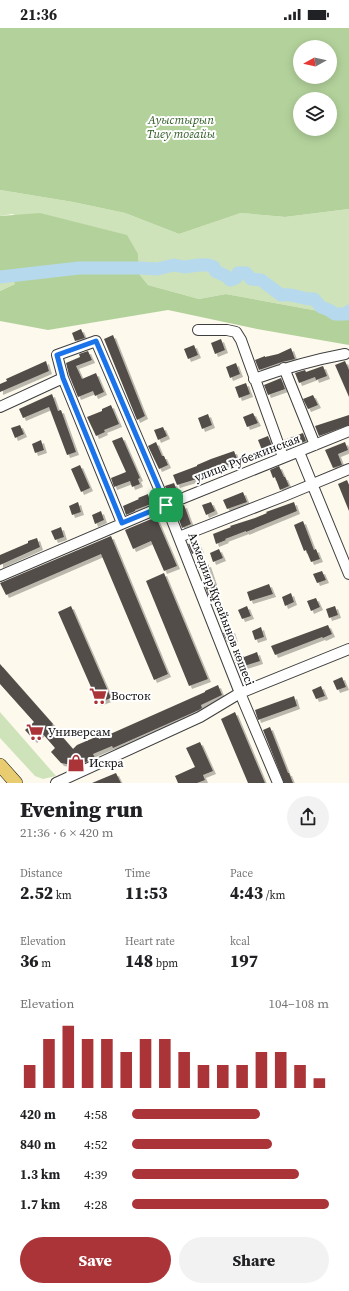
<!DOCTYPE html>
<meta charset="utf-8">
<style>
:root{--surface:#fff;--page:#f2f2f2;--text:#202124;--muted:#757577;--accent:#ab3439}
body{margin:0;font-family:"Source Serif 4",serif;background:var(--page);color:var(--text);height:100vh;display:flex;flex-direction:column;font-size:15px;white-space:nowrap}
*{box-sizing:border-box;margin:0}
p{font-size:13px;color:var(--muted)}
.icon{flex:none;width:22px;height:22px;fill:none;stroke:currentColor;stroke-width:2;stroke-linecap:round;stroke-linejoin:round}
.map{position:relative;height:755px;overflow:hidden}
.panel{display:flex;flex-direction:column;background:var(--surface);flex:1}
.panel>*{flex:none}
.needle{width:26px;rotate:262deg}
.tools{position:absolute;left:293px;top:12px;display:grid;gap:8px}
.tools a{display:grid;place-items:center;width:44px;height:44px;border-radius:50%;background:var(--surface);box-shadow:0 2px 10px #0003;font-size:20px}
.pin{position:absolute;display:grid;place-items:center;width:34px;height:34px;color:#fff;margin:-17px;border-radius:8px;box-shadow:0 2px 6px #0006}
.round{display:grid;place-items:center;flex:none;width:42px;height:42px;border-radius:21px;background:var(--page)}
.headline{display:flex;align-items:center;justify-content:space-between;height:68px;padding:0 20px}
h1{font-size:22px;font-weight:800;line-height:30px}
.figures{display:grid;grid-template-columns:repeat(3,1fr);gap:6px;height:68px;padding:4px 20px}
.figures div{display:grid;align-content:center}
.figures b{font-size:17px;font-weight:800}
.figures small{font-size:11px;font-weight:400}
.figures p{font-size:11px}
.chart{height:112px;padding:8px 20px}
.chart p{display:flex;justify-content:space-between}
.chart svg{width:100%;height:72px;margin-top:4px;stroke:var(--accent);stroke-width:6}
.cta{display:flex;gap:8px;margin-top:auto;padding:8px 20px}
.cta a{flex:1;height:46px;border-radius:24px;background:var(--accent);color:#fff;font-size:16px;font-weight:800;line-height:46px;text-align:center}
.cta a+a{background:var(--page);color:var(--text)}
ul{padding:0 20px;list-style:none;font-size:13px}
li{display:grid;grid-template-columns:64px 48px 1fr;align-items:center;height:30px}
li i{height:10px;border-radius:5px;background:var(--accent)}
.status{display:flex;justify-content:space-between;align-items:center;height:28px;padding:0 20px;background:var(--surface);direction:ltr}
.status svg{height:11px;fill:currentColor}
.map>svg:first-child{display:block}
</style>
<div class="status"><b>21:36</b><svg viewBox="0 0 49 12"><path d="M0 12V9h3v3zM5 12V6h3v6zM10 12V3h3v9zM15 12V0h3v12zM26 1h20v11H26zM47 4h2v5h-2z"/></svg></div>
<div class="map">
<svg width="349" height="755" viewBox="0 0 349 755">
<defs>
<filter id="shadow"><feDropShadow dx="3" dy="3" stdDeviation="0" flood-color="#0004"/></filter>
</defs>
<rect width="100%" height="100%" fill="#fdf9ec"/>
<path fill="#cfe3ba" d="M0 162 73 174 125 185 179 206 241 185 285 189 349 181V286H335L226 266 199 271 148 257 140 247 138 226 12 186 0 188Z
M10 248 15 256 0 263V249Z
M0 684 56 748 43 751 35 748 0 710Z"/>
<path fill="#b3d29b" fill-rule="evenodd" d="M0 0H349V181L285 189 241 185 179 206 125 185 73 174 0 162ZM300 19H330V49H300ZM300 71H330V101H300Z
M40 185 127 207 138 226 140 247 148 257 199 271 226 266 335 286H349V317L257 301 168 282 48 302 0 293V263L15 256 10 248 0 249V188Z"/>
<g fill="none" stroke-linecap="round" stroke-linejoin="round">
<path stroke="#b6d9ee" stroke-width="13" d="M0 249 79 240H141L157 241 174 237 184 239 199 237H208L214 239 215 243 226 248 230 252 236 250 238 245H246L251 251 261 252 281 267C295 265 302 272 314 271L321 279 329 282 335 286H346L349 283"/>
</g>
<path fill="#534d49" filter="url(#shadow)" d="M81 301 85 310 75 313 72 305Z
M113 307 145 388 137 392 104 311Z
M221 311 225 322 215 326 211 315Z
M194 317 198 327 188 331 184 321Z
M291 320 295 331 282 334 259 342 255 332 265 328V329L278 326Z
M88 323 92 332 76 338 82 351 96 345 104 364 95 368 93 363 78 369 69 347 66 335 80 329 79 326Z
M46 333 49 343 0 364V356L7 353 6 351Z
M345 333 349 342V369L335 337Z
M236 335 240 346 230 350 226 339Z
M323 338 327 348 316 352 315 349 299 355 295 345 305 342 306 344Z
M281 350 285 361 268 367 264 357Z
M246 355 250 366 239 370 235 359Z
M52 366 58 383 61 382 76 424 67 427 49 379 23 390 19 381Z
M313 367 318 377 308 381 303 371Z
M111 377 119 396 104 402 105 404 96 408 87 389 102 383V381Z
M253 385 258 395 247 399 243 389Z
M208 386 212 397 202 401 198 390Z
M349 387V397L319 408 315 398Z
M20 397 24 406 15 410 11 400Z
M163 399 167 408 158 412 154 402Z
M303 405 306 413 287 421 284 412Z
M268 408 272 418 262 422 258 412Z
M122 409 140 450 138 451 140 456 132 459 130 453 114 459 111 450 126 444 112 413Z
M41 412 44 422 35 425 32 416Z
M156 414 162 428H164L168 437 159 441 148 418Z
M345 414 348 422 338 426 342 437 333 440 325 422Z
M234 423 238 433 211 443 200 449V450L177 457 173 447 197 438V437L211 431Z
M80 437 90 460 81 464 71 441Z
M279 438 284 449H285L289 458 280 462 275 449 273 450 270 442Z
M347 452 349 457V483L338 456Z
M174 455 178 465 169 469 165 458Z
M243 464 247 474 227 481 223 472Z
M148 466 151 476 135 482V483L126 487 123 478 139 471 138 470Z
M78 474 81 484 72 487 69 478Z
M211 474 215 483 206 487 202 477Z
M294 474 297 483 246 504V503L225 511 226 512 216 516 213 506 231 499 230 498 255 490 267 485 266 484Z
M184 477 191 496 182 500 175 480Z
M101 483 104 492 95 496 92 487Z
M156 489 177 538 164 543 151 513 133 521 125 502Z
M303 493 314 522 316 521 320 531 311 534 306 522 304 523 294 497Z
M61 499 64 509 55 512 51 503Z
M111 508 168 646 154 652 101 526 6 567 0 555Z
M37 510 40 519 0 537V527L28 515V513Z
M197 513 201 522 192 526 188 516Z
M219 521 223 530 213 534 210 525Z
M208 536 217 563 208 567 205 557H206L199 539Z
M322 543 326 552 317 555 313 546Z
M164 545 208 651 189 658 146 553Z
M269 556 273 566 250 573 247 564Z
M291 565 294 574 285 578 282 569Z
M316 570 320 579 311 583 307 573Z
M71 578 111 670 98 675 58 584Z
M247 578 251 588 242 591 238 582Z
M335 578 338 587 329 590 326 581Z
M328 597 332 606 323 610 322 609 275 627 271 618Z
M261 599 264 609 255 612 252 603Z
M232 602 235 611 227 614 223 605Z
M257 624 260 633 238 640 234 631 243 628 244 629Z
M0 636 53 696 52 697 73 721 77 717 98 708 99 711 205 664V663L218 657 222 667 201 677 202 680 199 682 113 720 112 718 93 726 95 730 77 738 61 735 51 724 55 720 42 705 34 712 25 702 34 694 0 656Z
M342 649 346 659 337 662 333 653Z
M321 658 325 668 316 671 312 662Z
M294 668 297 678 258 692 255 682Z
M235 684 265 755H248L221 691Z
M270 699 288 745H289L293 755H284L263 702Z
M200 714 213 743 203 747 205 752 197 755H178L175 748 195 739 186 720Z
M116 745 121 755H92Z"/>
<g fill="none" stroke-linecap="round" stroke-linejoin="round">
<g stroke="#3e3e3e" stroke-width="12">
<path id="minor" d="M198 302H227L236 304 241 312 283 429
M284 340 315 417
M254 351C285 340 313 332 345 326
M0 379 63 350
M299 424 349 546
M122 495 63 350 57 327 96 313 166 477 240 665 278 755
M179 509 284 468 349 441
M0 548 166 477 349 403
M56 755 200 689 240 665 349 621"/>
</g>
<g stroke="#1c1c1c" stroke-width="14">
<path id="major" d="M0 737 16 755"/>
</g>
<use href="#minor" stroke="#fff" stroke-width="10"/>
<use href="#major" stroke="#e9cc70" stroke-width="13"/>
</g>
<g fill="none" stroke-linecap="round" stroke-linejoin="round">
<g stroke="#fff" stroke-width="8">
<path id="route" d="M96 313 166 477 122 495 63 350 57 327Z"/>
</g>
<use href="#route" stroke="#1a73e8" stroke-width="5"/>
</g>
<defs>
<g id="supermarket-bare" transform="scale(1.38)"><path d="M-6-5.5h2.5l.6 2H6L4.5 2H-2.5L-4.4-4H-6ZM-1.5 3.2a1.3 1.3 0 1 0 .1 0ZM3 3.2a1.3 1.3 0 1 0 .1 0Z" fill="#ab3439" stroke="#fff" stroke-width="2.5" paint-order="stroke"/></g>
<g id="shop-bare" transform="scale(1.38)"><path d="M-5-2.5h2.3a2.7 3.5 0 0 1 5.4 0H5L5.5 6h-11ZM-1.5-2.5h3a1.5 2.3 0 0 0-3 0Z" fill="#ab3439" stroke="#fff" stroke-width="2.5" paint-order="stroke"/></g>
</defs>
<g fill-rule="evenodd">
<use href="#supermarket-bare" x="98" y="668"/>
<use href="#supermarket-bare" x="35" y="704"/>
<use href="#shop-bare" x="76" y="735"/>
</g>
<g text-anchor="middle" stroke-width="4" stroke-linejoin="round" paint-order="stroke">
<g font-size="12" font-style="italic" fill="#2f5b24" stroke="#fff">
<text x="181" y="96">Ауыстырып<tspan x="181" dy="14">Тиеу тоғайы</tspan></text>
</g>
<g font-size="12" fill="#0b0b0b" stroke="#fff">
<text transform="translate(247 430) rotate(-21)" y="4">улица Рубежинская</text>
<text transform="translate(221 581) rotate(69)" y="4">Ахмедияр Құсайынов көшесі</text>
</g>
<g font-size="12" fill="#0b0b0b" stroke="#fff" text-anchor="start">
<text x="111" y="672">Восток</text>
<text x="48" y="708">Универсам</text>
<text x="89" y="739">Искра</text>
</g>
</g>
</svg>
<div class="tools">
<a><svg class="needle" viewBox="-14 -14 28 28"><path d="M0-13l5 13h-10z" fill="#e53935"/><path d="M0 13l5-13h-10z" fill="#757577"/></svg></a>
<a><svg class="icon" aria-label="layers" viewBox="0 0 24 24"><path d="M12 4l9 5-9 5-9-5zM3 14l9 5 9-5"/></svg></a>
</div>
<div class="pin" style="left:166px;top:477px;background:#1e9e55"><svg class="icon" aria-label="arrive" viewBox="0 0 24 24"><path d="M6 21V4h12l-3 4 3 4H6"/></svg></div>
</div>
<section class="panel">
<div class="headline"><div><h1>Evening run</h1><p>21:36 · 6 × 420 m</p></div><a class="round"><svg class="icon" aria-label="share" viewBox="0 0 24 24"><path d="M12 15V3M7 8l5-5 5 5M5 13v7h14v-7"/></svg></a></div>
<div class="figures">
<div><p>Distance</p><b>2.52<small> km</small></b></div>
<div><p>Time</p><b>11:53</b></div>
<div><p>Pace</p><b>4:43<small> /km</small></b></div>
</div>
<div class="figures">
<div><p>Elevation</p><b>36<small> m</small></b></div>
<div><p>Heart rate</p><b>148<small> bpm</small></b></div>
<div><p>kcal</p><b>197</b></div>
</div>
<div class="chart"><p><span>Elevation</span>104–108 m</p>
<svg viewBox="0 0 160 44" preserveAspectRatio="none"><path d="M5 44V30M15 44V14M25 44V6M35 44V14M45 44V14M55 44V22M65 44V14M75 44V14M85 44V22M95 44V30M105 44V30M115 44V30M125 44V22M135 44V22M145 44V30M155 44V38"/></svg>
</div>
<ul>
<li><b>420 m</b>4:58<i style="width:65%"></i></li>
<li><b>840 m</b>4:52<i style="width:71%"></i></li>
<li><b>1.3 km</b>4:39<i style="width:85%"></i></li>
<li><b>1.7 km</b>4:28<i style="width:100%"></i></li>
</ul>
<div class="cta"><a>Save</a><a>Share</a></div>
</section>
